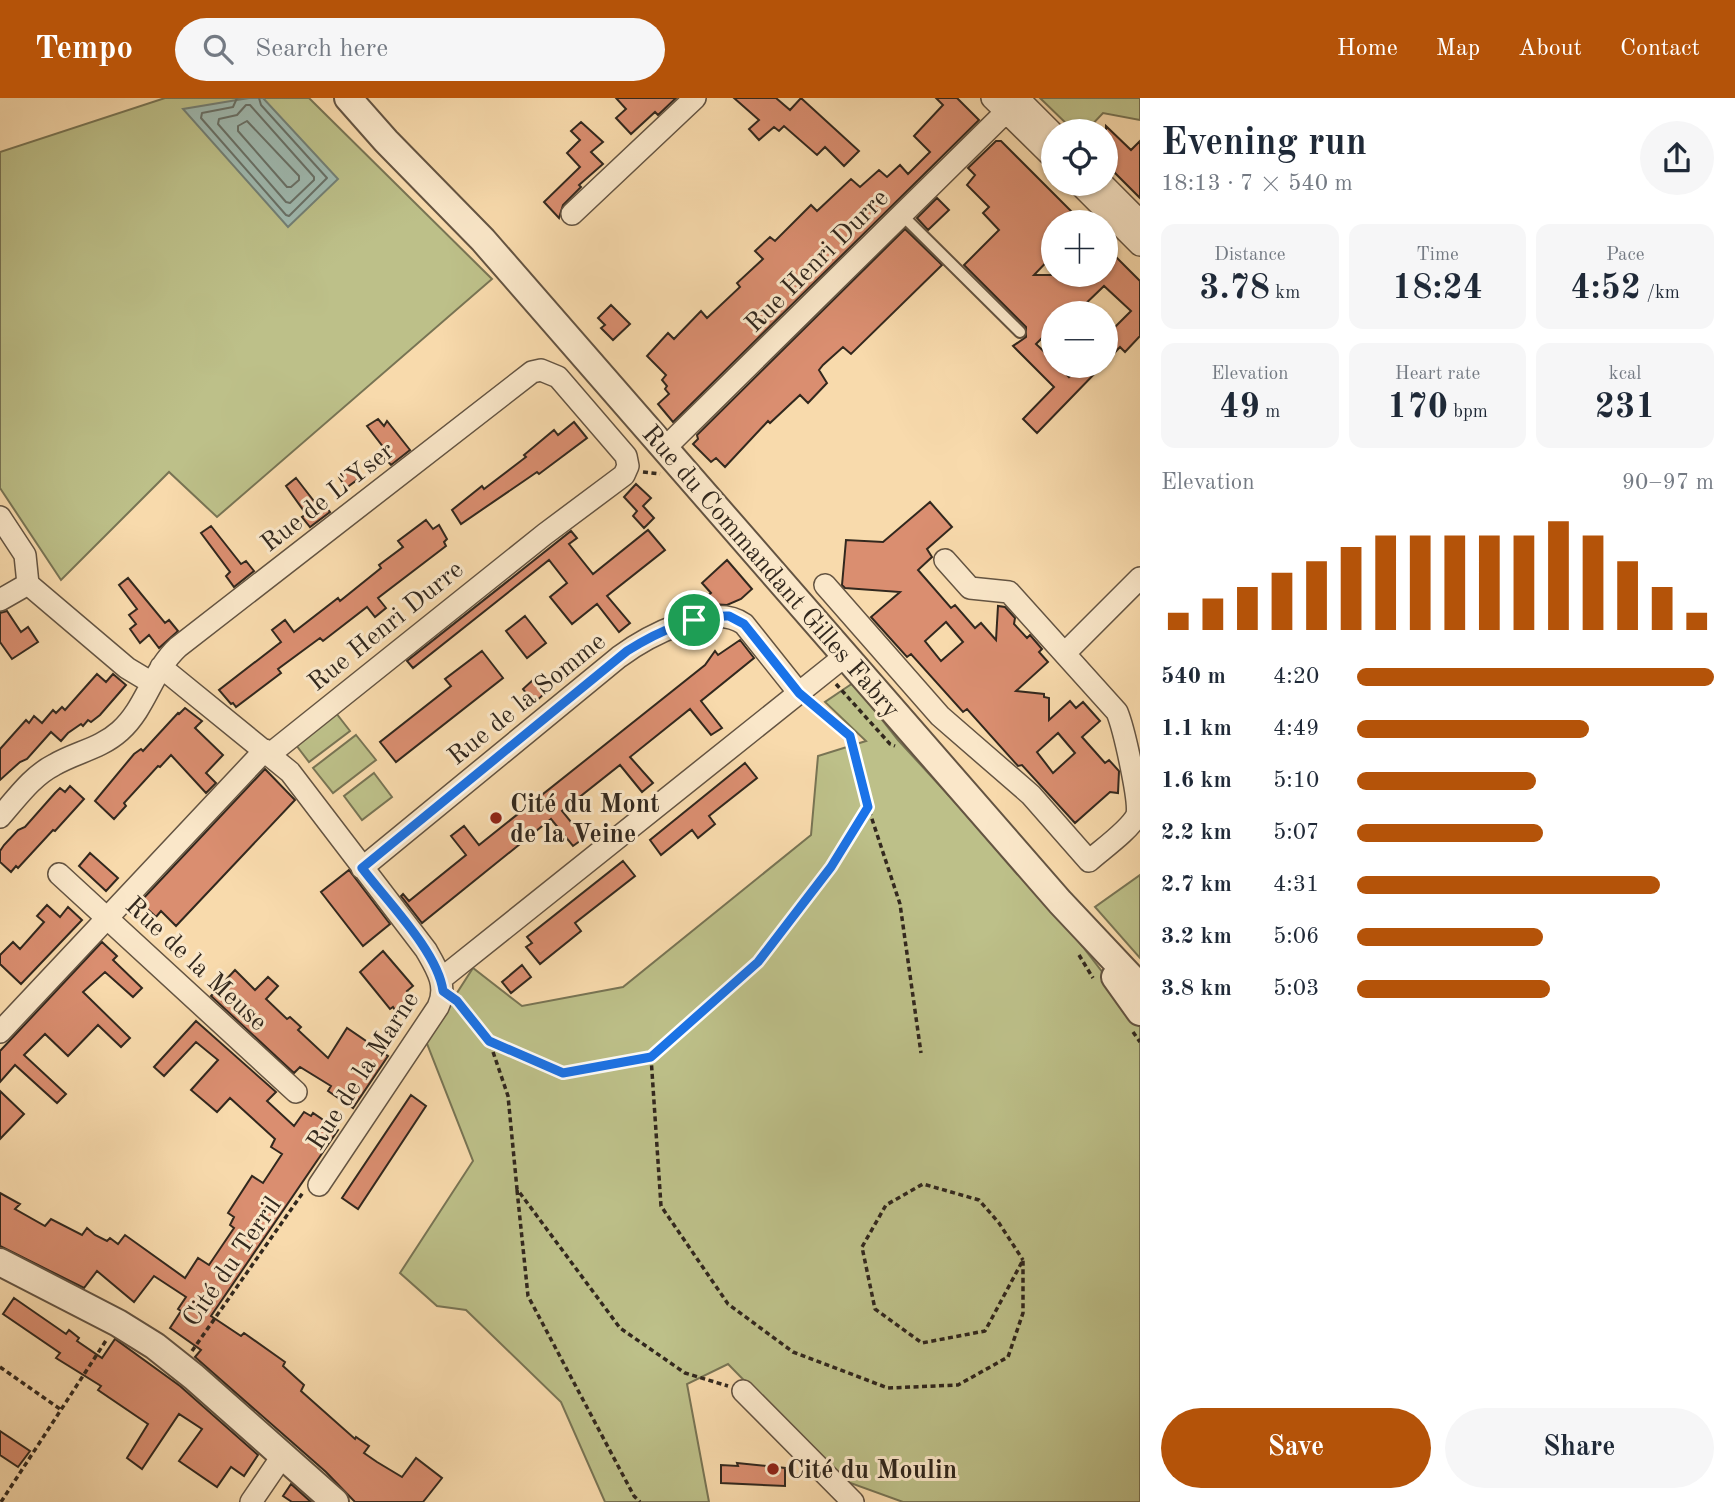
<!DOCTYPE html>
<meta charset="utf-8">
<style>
:root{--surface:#fff;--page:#f6f6f7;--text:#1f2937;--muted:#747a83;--accent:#b45309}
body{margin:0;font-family:"Old Standard TT",serif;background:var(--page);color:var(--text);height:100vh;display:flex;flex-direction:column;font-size:26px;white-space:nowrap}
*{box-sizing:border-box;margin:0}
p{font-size:23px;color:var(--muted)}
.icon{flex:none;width:38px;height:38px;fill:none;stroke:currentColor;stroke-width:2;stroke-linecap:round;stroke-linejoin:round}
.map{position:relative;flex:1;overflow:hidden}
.side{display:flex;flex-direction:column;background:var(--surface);width:595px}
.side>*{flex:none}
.tools{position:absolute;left:1041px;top:21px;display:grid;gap:14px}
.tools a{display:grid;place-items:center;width:77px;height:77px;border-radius:50%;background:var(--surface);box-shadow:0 2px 5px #0004;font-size:35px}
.pin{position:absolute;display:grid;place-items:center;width:60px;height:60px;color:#fff;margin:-30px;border:4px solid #fff;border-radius:50%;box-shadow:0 2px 7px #0007}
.round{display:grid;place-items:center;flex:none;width:74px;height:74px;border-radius:37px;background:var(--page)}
.headline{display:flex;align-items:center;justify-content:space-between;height:119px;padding:0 21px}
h1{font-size:38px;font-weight:800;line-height:52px}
.figures{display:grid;grid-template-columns:repeat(3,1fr);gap:10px;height:119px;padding:7px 21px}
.figures div{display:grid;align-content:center;border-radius:14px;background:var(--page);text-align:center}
.figures b{font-size:35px;font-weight:800}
.figures small{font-size:19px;font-weight:400}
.figures p{font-size:19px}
.chart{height:196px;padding:14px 21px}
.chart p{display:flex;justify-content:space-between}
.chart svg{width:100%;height:126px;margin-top:7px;stroke:var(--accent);stroke-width:6}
.primary-button{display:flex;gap:14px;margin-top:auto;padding:14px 21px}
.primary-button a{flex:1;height:80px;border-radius:42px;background:var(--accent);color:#fff;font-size:28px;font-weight:800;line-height:80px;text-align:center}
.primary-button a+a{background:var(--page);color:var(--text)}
ul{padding:0 21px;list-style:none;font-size:23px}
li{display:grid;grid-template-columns:112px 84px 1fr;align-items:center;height:52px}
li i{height:18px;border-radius:9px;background:var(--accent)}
header{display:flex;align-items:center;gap:42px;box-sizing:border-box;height:98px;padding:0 35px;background:var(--accent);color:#fff}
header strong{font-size:33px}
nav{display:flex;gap:38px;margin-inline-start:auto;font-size:24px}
.search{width:490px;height:63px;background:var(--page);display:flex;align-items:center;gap:18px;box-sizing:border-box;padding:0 24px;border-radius:38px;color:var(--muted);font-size:26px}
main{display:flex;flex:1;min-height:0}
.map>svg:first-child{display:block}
</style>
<header>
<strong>Tempo</strong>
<div class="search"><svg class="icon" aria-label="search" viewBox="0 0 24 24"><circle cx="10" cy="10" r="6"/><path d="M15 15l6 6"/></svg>Search here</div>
<nav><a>Home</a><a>Map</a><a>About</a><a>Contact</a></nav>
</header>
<main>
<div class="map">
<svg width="1140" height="1404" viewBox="0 0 1140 1404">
<rect width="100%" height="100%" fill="#f8daac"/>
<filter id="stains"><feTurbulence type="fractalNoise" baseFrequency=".00286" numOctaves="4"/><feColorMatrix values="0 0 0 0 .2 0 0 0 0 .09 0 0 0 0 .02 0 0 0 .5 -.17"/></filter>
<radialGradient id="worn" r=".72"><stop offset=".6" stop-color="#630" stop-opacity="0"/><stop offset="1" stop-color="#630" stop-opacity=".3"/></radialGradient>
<path fill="#bdc089" stroke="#787454" stroke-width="2" d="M165 0H309L492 181 217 419 169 374 61 482 0 390V54Z
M1040 0H1140V22L1103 15 1086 33H1074Z
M853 585 898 642 1037 794 1083 849 1140 923V1404H903L842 1382 728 1266 687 1286 709 1404H605L561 1304 466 1212 437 1208 400 1175 473 1063 426 943 473 870 522 908 623 889 811 737 818 658 866 643 825 604Z
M336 615 350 633 309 664 296 647Z
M356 637 376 662 333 695 313 670Z
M374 675 392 699 362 722 344 698Z
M1140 777V860L1095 809Z"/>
<path fill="#9fbab1" stroke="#738076" stroke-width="2" d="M249 0H263L338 81 288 129 183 11Z"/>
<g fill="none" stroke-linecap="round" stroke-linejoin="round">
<path stroke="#687168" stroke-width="2" d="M237 0 233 9 202 15 201 20 286 117 289 118 327 80 261 7 259 0
M246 7H250L314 79V82L290 105 286 104 218 26 219 21 237 17Z
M247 23 299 78V82L291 89H287L238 33V28Z"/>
</g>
<path fill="#da8e70" stroke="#32281e" stroke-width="2" fill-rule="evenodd" d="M616 0H676L658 17 655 14 631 36 616 20 626 11Z
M734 0H776L790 12 801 0 859 53 844 68 825 49 817 57 784 28 779 33 774 29 759 42 749 31 759 22Z
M936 0H957L979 22 673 324 658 306 669 296 665 291 667 288 662 282 666 277 647 258 668 235 674 241 701 213 707 220 740 189 737 185 763 161 755 153 770 139 775 143 811 107 817 113 851 81 860 89 879 72 887 79 900 67 908 76 930 54 914 38 943 7Z
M581 24 603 44 591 54 603 66 579 87 581 89 563 107 559 120 544 104 580 69 567 55 580 42 571 33Z
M1106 28 1131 52 1140 43V100L1106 66Z
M996 43H1001L1082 124H1054V156L1034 177H1106V149L1140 183V238L1125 254 1120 249 1106 264V238L1131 213 1104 188 1076 215H1054V228L1036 246 1054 263V268H1058L1069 279 1081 268H1102L1037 335 1023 321 1054 289 1013 248 1026 239V229L964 167 999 132 983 115 989 109 967 87 975 77 968 70Z
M937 100 949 112 928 132 917 120Z
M905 131 942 167 851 256 843 249 823 267 819 272 827 285 808 305 800 297 770 325 768 323 725 369 716 360 711 364 693 346 698 341 697 337Z
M611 207 630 226 613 242 601 230 605 227 598 220Z
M378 321 384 328 387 323 410 352 391 367 382 357 387 354 367 328Z
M574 324 587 340 539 376 537 374 461 426 452 412 482 388 484 391 526 359 524 357 554 332 558 337Z
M352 368 361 379 346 390 339 379Z
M296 380 317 407 322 404 330 414 310 429 302 419 306 416 286 388Z
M636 386 651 400 643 408 654 420 644 430 633 418 637 413 624 399Z
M930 404 952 429 927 451 932 459 918 472 951 510 955 507 975 530 981 525 996 542 998 508 1005 509 1015 520 1014 526 1027 540 1030 537 1042 551 1039 554 1048 564 1016 593 1044 596V599L1049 600V622L1070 603 1076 610 1083 604 1100 623 1082 639 1105 665 1109 662 1119 673 1118 695 1110 694 1075 725 1022 667 1018 668 967 611 963 614 911 556 907 559 871 519 900 494 845 490 842 487 846 442 883 444ZM946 524 963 544 941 563 925 543ZM1058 635 1075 655 1053 675 1037 654Z
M426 422 433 431 439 427 447 441 444 444 446 448 378 500 386 510 375 519 367 509 323 543 320 540 278 571 281 575 236 609 233 605 231 606 219 592 281 544 272 532 285 522 294 534 338 500 340 503 381 470 379 467 403 449 398 443Z
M211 428 241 466 246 463 254 473 234 489 226 478 230 474 201 435Z
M648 432 665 452 607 498 630 525 619 534 597 506 572 526 550 499 567 485 549 462 413 570 407 563 571 433 577 440 569 446 593 476Z
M727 462 752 491 741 501 727 507 710 506 705 500 711 495 702 485Z
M128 480 165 525 169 522 178 533 159 550 149 537 140 545 130 531 136 526 129 517 137 511 119 487Z
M7 513 21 534 28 529 38 544 12 561 0 544V515Z
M525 518 546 545 527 560 506 533Z
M740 542 754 560 701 603 722 630 711 637 690 611 630 659 653 685 642 694 620 667 562 713 584 740 573 748 551 721 422 825 401 798 403 796 409 803 466 757 451 738 464 728 479 747 705 567 715 553 718 557Z
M482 553 503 580 396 664 380 644 451 588 445 581Z
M97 576 106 584 113 576 126 587 100 617 91 624 88 622 83 628 81 626 68 635 61 643 51 634 27 661 20 664 0 682V651L26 622 29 625 34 618 42 625 53 612 56 615 62 609 65 612Z
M534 581 545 595 534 605 523 591Z
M185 610 202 623 195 630 223 657 206 675 216 685 206 695 171 657 160 669 158 668 124 705 126 708 114 721 95 703 134 656 141 651 143 653 178 615 179 616Z
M745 665 757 680 709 718 715 726 698 740 692 732 661 757 650 742Z
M265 671 295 702 176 828 161 813 156 819 140 804Z
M70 688 84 701 55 733 53 732 18 770 16 768 11 774 0 764V753L4 747 18 732 25 729 55 695 60 690 65 694Z
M90 755 118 780 106 793 79 768Z
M623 763 635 778 575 825 581 833 540 866 526 849 532 845 527 839Z
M349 772 390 826 363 848 321 794Z
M47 807 60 819 68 809 82 822 21 886 0 866V857L13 844 20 851 44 824 37 818Z
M102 844 117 858 113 862 142 890 133 899 105 874 83 894 130 940 121 949 98 927 68 958 45 936 24 957 66 996 57 1005 15 967 0 984V953Z
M383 853 413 888 407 893 412 898 395 912 393 909 390 911 360 874Z
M522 867 531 879 511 895 502 884Z
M235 872 255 892 268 879 278 888 266 901 287 921 290 919 301 929 298 932 328 960 347 930 388 958 353 1010 328 993 331 988 300 969 294 975 211 898Z
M196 923 276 994 267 1003 294 1028 304 1014 311 1018 313 1015 338 1032 211 1218 241 1238 244 1235 285 1264 283 1268 304 1287 301 1293 355 1341 356 1339 369 1348 364 1355 377 1364 402 1379 416 1360 442 1380 423 1404H355L326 1374 195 1259 201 1252 170 1230 181 1213 178 1211 186 1199 154 1178 134 1204 97 1173 84 1190 0 1148V1095L20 1106 15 1111 45 1128 51 1121 82 1137 87 1130 95 1137 107 1143 110 1140 118 1146 125 1137 185 1180 198 1160 209 1167 234 1130 230 1127 234 1119 228 1115 252 1078 263 1085 282 1056 271 1049 275 1041 230 1000 217 1014 191 992 218 962 196 944 164 978 154 969Z
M0 993 24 1016 0 1041Z
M411 997 426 1008 358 1111 342 1100Z
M14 1200 66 1236 69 1232 79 1240 77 1243 102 1260 115 1241 180 1288 258 1357 244 1378 231 1369 217 1389 179 1363 202 1331 179 1316 142 1371 127 1360 148 1326 98 1292 101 1288 56 1260 60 1255 3 1216Z
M0 1333 30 1353 18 1369 0 1357Z
M737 1365 785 1370V1388L721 1385V1367L738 1368Z
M291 1386 311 1404H292L283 1398Z"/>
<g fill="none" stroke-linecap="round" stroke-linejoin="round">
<g stroke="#645442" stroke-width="14">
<path id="service" d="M902 117 1020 234"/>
</g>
<g stroke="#645442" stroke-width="24">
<path id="minor" d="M992 0 1054 61
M1079 86 1140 147
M1103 86 1140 123
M572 116 695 0
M665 350 1019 1 1054 36
M0 419 25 457 28 486 127 570 152 585
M825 487 940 618 1031 697 1089 763C1101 752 1130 732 1137 717 1140 702 1124 631 1117 614L1009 494 970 490 945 462
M0 502 28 486
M1065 555 1140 480
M161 569 290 674 426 852C437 871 448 888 438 909L319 1087
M0 719C16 701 32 678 54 667 76 654 100 651 120 633 146 610 152 573 178 549L532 274 541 272 558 279 626 358 628 368 624 377 545 436 270 656
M362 770 619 559C646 539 712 503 744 526L799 595
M59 776 296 994
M441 881 845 558
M0 934 265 652
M743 1293 853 1404
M251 1404 283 1357"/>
</g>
<g stroke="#645442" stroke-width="30">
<path id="tertiary" d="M348 0 386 43 483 142 1060 804 1140 889
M1115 879 1140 914
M0 1164 118 1225 155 1248 194 1279 335 1404"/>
</g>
<path stroke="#32281e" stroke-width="3.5" stroke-dasharray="5 3.5" stroke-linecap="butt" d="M643 374 660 376
M836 586 890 646 895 648
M812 605 850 638 868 709 900 806 921 955
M1079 857 1093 880
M459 906 489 942 508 998 517 1091 620 1230 685 1275 728 1288
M1133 934 1140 944
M489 942 563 975 651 959 758 864 831 769 868 709
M651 959 661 1108 728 1206 793 1254 888 1290 958 1287 1008 1259 1023 1215V1162L985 1233 922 1245 875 1211 862 1149 886 1107 923 1086 979 1102 999 1125 1023 1162
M517 1092 528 1198 634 1398 640 1404
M192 1253 304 1093
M0 1269 60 1311
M1 1404 107 1241"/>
<use href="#service" stroke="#fae7c9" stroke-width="10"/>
<use href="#minor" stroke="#fae7c9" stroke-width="21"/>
<use href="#tertiary" stroke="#fae7c9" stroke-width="26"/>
</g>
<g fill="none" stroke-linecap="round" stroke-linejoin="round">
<g stroke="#fff" stroke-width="14">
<path id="route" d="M729 518 744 526 799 595 850 638 868 709 831 769 758 864 651 959 563 975 489 943 457 903 443 893C438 854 386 802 362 770L627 553C657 534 692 517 729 518Z"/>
</g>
<use href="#route" stroke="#1a73e8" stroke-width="9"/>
</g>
<g fill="#8f2418" stroke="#fae7c9" stroke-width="2.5">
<circle cx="496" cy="720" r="7"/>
<circle cx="773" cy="1371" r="7"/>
</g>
<g text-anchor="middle" stroke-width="6" stroke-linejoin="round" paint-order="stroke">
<g font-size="26" fill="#32281e" stroke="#fae7c9">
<text transform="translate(816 162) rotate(-45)" y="9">Rue Henri Durre</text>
<text transform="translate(327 398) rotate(-38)" y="9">Rue de L'Yser</text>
<text transform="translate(772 473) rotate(49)" y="9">Rue du Commandant Gilles Fabry</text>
<text transform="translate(385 527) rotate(-39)" y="9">Rue Henri Durre</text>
<text transform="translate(526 600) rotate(-39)" y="9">Rue de la Somme</text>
<text transform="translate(197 865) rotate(43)" y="9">Rue de la Meuse</text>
<text transform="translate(362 972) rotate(-57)" y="9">Rue de la Marne</text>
<text transform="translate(231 1163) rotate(-55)" y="9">Cité du Terril</text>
</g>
<g font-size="26" font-weight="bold" fill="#32281e" stroke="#fae7c9" text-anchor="start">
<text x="510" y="714">Cité du Mont<tspan x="510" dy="30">de la Veine</tspan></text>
<text x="787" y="1380">Cité du Moulin</text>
</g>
</g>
<rect width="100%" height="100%" filter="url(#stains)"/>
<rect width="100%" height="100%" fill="url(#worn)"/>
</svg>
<div class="tools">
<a><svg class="icon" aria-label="locate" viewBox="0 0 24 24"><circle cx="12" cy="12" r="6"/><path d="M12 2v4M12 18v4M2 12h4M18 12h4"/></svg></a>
<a>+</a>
<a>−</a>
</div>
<div class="pin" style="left:694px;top:522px;background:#1e9e55"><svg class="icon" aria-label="arrive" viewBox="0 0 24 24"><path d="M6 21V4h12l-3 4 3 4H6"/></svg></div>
</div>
<section class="side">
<div class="headline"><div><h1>Evening run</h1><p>18:13 · 7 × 540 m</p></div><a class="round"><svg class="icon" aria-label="share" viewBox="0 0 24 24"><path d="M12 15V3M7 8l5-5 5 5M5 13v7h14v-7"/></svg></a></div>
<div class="figures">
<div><p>Distance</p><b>3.78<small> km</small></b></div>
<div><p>Time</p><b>18:24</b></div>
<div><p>Pace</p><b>4:52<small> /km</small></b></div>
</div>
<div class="figures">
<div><p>Elevation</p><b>49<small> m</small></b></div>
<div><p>Heart rate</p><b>170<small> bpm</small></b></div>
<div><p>kcal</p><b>231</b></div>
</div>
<div class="chart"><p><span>Elevation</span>90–97 m</p>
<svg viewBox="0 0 160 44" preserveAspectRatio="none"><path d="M5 44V38M15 44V33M25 44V29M35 44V24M45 44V20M55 44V15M65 44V11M75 44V11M85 44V11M95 44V11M105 44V11M115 44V6M125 44V11M135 44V20M145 44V29M155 44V38"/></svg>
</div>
<ul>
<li><b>540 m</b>4:20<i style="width:100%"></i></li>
<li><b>1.1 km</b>4:49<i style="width:65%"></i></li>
<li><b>1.6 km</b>5:10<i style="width:50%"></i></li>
<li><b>2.2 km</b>5:07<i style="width:52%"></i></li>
<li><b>2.7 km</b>4:31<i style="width:85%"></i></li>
<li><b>3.2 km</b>5:06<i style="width:52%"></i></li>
<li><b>3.8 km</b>5:03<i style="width:54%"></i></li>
</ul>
<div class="primary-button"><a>Save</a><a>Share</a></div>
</section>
</main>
